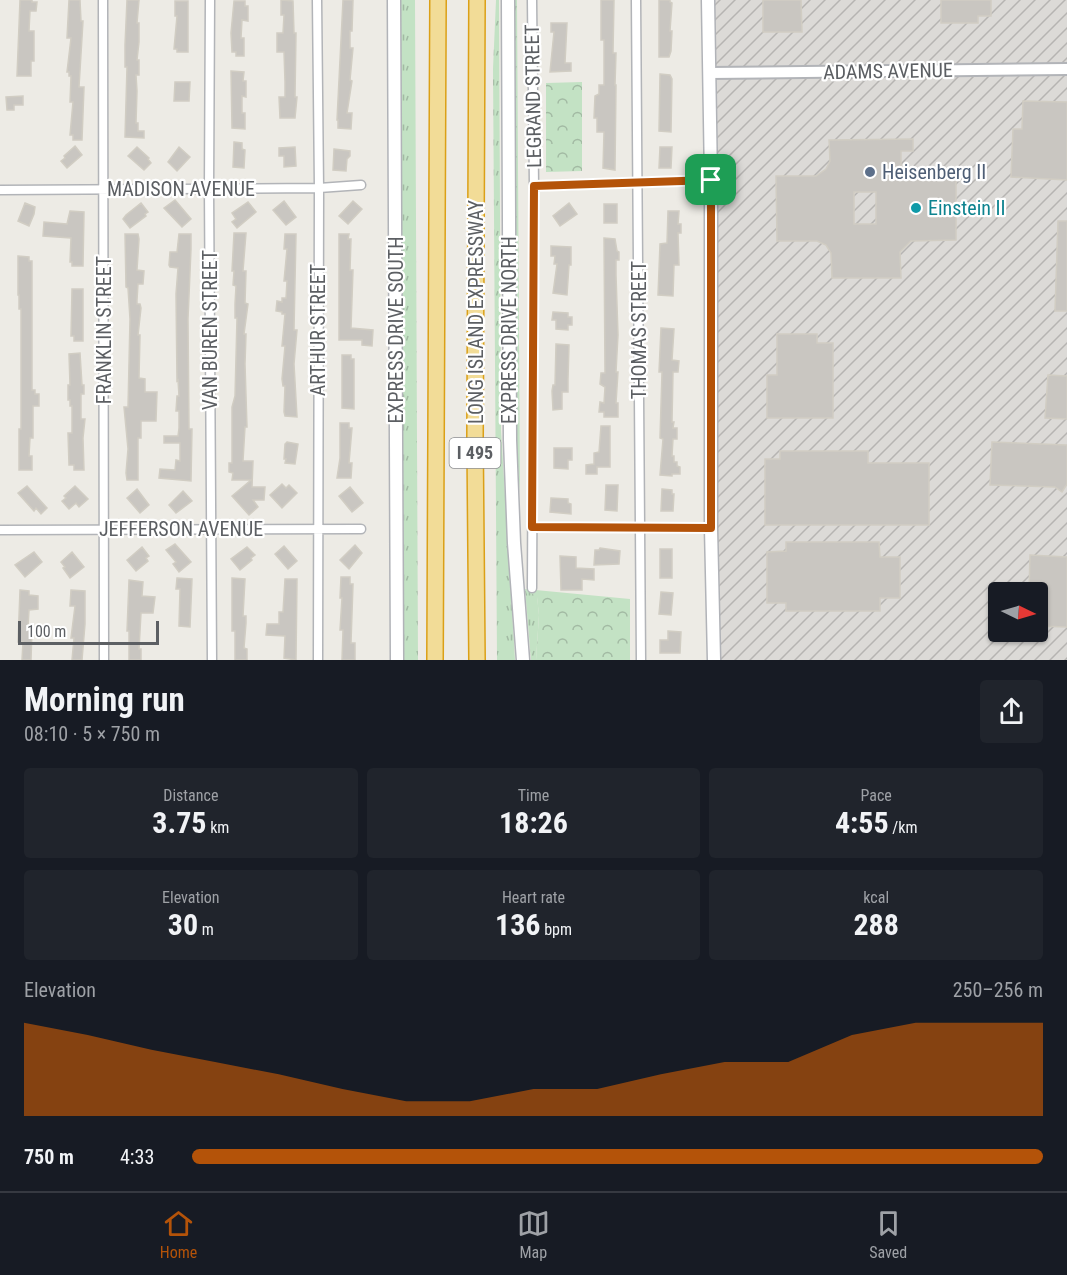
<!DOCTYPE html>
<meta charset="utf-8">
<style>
:root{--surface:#171b24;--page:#20242c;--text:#f1f3f6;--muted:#9ea1a6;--line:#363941;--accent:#b45309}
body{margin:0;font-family:"Roboto Condensed",sans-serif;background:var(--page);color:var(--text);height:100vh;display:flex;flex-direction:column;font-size:22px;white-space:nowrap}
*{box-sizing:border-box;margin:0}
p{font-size:20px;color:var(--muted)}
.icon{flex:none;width:33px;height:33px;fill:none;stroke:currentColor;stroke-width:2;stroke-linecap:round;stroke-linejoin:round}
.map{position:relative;height:660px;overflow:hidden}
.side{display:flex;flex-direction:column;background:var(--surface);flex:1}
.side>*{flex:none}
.needle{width:39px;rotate:95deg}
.fabs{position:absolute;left:988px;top:582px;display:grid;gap:12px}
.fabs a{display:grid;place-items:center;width:60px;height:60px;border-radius:6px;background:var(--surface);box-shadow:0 2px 4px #0004;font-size:30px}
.scale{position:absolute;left:18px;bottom:15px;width:141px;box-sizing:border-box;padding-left:6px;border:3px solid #5c5f63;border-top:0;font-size:16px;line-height:21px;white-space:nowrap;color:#5c5f63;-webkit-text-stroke:4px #fff;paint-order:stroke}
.pin{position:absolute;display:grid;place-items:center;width:51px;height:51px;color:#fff;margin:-26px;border-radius:12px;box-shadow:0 3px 9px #0006}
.round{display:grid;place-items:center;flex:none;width:63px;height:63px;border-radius:6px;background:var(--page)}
.head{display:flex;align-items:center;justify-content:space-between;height:102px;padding:0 24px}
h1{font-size:33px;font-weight:700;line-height:45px}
.stats{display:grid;grid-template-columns:repeat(3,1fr);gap:9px;height:102px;padding:6px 24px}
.stats div{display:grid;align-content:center;border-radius:6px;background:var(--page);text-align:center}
.stats b{font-size:30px;font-weight:700}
.stats small{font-size:16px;font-weight:400}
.stats p{font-size:16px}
.chart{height:168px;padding:12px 24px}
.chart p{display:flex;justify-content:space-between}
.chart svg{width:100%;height:108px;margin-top:6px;fill:var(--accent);opacity:.7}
ul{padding:0 24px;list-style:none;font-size:20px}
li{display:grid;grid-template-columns:96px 72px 1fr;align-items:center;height:45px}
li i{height:15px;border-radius:8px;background:var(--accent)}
.tab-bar{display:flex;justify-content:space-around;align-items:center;height:84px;border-top:2px solid var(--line);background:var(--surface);font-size:16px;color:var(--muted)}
.tab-bar a{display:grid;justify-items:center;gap:3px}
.tab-bar .selected{color:var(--accent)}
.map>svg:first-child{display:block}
</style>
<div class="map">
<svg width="1067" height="660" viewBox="0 0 1067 660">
<defs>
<pattern id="industrial-furrows" width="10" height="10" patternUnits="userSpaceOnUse" patternTransform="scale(1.5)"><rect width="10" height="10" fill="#dcdad7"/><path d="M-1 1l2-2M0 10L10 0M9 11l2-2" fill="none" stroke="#b6b4b2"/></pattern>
<pattern id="grass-tufts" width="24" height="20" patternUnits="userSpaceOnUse" patternTransform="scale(1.5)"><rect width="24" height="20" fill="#c3e2c4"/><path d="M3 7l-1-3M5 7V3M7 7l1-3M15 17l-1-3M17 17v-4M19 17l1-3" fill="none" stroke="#a2baa3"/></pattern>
<pattern id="forest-crowns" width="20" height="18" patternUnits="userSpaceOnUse" patternTransform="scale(1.5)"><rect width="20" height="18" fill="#c3e2c4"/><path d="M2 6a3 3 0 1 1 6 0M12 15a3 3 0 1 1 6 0" fill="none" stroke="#a2baa3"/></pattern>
</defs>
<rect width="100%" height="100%" fill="#edebe5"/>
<path fill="url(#industrial-furrows)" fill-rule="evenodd" d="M705 0H1067V660H714ZM999 592H1038V632H999Z"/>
<path fill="url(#grass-tufts)" d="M399 0H415L418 660H401Z
M496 0H499L501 430 515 660H497L493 69Z
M515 0H517L520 493 517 453Z
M525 589 537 596 539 615 536 660H531Z"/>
<path fill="url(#forest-crowns)" d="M582 82V171L546 172V83Z
M525 589 630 599V660H536L539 615 537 597Z"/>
<path fill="#c9c6c1" stroke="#d1cdc3" stroke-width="1.5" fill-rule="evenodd" d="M20 0H32V2H37L36 11H30L29 31H34V61H31V76H17Z
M69 0H80L81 21H83L79 87H84L82 140H73V135H70L73 102H70L71 76H69V72H67L71 38H67Z
M127 0H139L137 23H139V42L137 60H139V75H136L137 91 136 123H138V131H144V138L125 137 127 67H125V45Z
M281 0 293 1 294 33H296L295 97H297L295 118H280L279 97H285V82L284 52H277V33H283L284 15H281Z
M343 0H353L352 31H350V48H353L350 80 352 81 347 113H352L351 129 338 128V120H337Z
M601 0H614L613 53H616L615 85H616L615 170 603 168 604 132H597V118H594L595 96 599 94V85H604V40H601Z
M659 0H670V2L672 3 670 31H672L671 51 669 57H659Z
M763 0H801L802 32H763Z
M941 0H991V16H978V23H941Z
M175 1H188V52H177V49H174L177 16H175Z
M234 1H245V6H248V21L242 20 241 38H244V56H236V52H232L231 33Z
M551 23H567L565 63H571V71L550 72 554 32H551Z
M231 71 244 72 243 81H246V97L242 96V113H245V129L232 128Z
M660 74 670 75 672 79 671 132 659 131Z
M175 82H190L189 101H174Z
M23 96V105H14V110H7L6 97Z
M1023 101 1067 102V180L1011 177 1013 129H1022Z
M913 139V151H901V166L911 174 956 173V240L911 241 900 252 901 278H832L831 253 826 245 817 241H777L776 176H816L826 169 830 161 829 140ZM854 192H876V224H854Z
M234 142 242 143V149L245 150 244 168 233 167Z
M75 146 82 155 67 168 61 161 65 158 64 156Z
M137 147 149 158 148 159 151 163 144 170 128 156Z
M179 147 190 157 177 171 168 162Z
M295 147 296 166 284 167V156H279V148Z
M660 147H672L671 168H659Z
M334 149 350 151V156L347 159 346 171 333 170Z
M175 200 191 219 182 227 164 208Z
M284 201 296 217 286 225 273 210Z
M353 201 362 209 348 224 339 216Z
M248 202 256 212 237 228 232 222 236 219 232 213Z
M25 203 35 207 34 214 29 226 18 221Z
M141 203 148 212 145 214 146 216 130 228 123 219 126 215Z
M569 203 577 214 560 226 553 216Z
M604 204H617V223H604Z
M70 211 84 212 83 266H72V262H70L71 238 43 236 44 222 67 224Z
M668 211H679L678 224H681V233H678L679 265H674L673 296 658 295 660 244 667 243Z
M1058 221H1067V311H1055Z
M234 233H246L243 271H246L245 303 248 304 244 334H246L245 364 247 427H245L243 461H253L252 487H265L264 500H253L258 507 249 515 232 496 251 480H232L233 473 229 472V463H232V407L235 396 237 318H235V304L236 286 233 285 234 271H232Z
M125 234H138L139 239 137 270 144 271 143 284H138L137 300V304H140L141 308 138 335H140L139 378 145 379V392H157L156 421H141V438H138V480H127L126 473 128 449 124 407H128L130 319 128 288 126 287Z
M179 234H191V249L188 319 189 429H192L191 481 159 478 160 469 175 470 176 460 180 461V443H164V436H178L179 428V411H176L177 396H179L178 380 177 381 176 294 178 268 170 267 169 265 170 252H177Z
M285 234H296L294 330H297L294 364 297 417 285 416 284 412 285 386H283L282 379 285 346H282L285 314H282V312L276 311 277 301 282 302V298H286L287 281H284L287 249H284Z
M339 234H349L348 239H351L350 270H353L351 328 373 330 372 346 362 345V340H339Z
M604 238 615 239 617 251 619 252V260H616V275L618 335 616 372H618L616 403H618V417H604V412H599L600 402 604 403 605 387 600 384 601 373H605Z
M551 246 571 247V265H569L567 295 553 293 557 264H554L555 256H551Z
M18 256 29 257V261H32V390H35V394H39V406H33V438H30L29 456H32V470H19V429H21V309H19V295H18Z
M72 289H83V341H74V336H71Z
M553 312 568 313V317H572V325H568V330L556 329V320H552Z
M661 328 674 329 672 360 679 361 678 372H673L672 422H674L673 428H677V439H673L672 456H674V462H677V466L680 467V474H672V476L660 475 663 439 660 438 662 372H659Z
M777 334H817V343H833V418H767V375H777Z
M556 344 569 345 568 379V392H562V409L553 410 552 391 553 385H555Z
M80 353 82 385H84V394H81V419H85L83 438 84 470H74V465H69L68 433H72V406H70V400H68V385H70L69 354Z
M342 355H351V359H354V409L342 408Z
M1048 375 1067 376V419L1045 418Z
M340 423H349V428H352L349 463H352L351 478H337L340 458Z
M601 426H610V467H597V474H586V465L594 464V453L599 452Z
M287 442 298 444 295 464 285 463 286 459H284L285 444Z
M992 442 1067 445V484L1062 492 1055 487 990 485Z
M554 448H572V460H568V469L554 468Z
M780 451H868V463H929V525H765V459H780Z
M282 484 286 488 289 485 297 493 282 508 270 495Z
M606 485H618L617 511 605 510Z
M27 486 47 508 41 514 36 508 34 511 18 493Z
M75 486 88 499 79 507 76 503 69 509 62 501 66 498 64 496Z
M350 487 363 503 352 512 339 496Z
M137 489 149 505 140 513 127 498Z
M662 489 672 490V494H674L673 511H661Z
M183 491 192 501 176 513 169 505Z
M551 498 568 499V503L571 504V514L550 512Z
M786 542H879L880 557H900V598H880V611H786V603H767V552L786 551Z
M175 544 191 562 179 572 173 564 176 562 166 550Z
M355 545 362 553 349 569 340 560Z
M284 546 297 561 288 569 275 554Z
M142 547 149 556 146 558 148 561 136 571 127 560Z
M247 547 255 555 251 558 252 560 240 570 231 559Z
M600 548 620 551 619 564 594 565 595 550H599Z
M660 549H672V578H660Z
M34 552 42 562 25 577 15 565Z
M72 552 84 567 70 578 63 568 65 567 61 562Z
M1030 555 1067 557V627L1038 626V592H1029Z
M560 556 576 557V568L594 569V580L582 579V590H561Z
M341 577H350V584H353L351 643H355V660H342L343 630H340L342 598H340Z
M177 578 192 579 190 627 179 626 180 589H176Z
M232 578 245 579 243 616H246V623L244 648 247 649V660H235V631H232Z
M285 579H297L296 660 284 658 285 636 266 635 267 624H279V612H283Z
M129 580 143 582 142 596 155 597 153 613H141L139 649H141V660H129V631H127Z
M20 590 29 591V595L38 596V609L29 610 28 627 32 628 31 660H22L23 642H18Z
M71 590 85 591V624L82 660H72L74 638H71L75 606H70Z
M661 592 673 593 671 615 659 614Z
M668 631 681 632 680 653H660V640H668Z"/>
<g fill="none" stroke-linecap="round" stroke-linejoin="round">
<g stroke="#b2b4b8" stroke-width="11">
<path id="minor" d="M103 0 104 660
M210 0 209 188 212 660
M317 0 319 188 318 660
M636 0 641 660
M534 186 711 180
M0 190 319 188 361 185
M532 527 711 528
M0 530 361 529
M532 588 534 186 532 0"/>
</g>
<g stroke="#b2b4b8" stroke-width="14">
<path id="tertiary" d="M709 73 1067 69"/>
</g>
<g stroke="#b1b3b8" stroke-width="15">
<path id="secondary" d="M394 0 397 660
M508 0 510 440 514 543 523 660
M708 0 711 180V528L714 660"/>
</g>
<g stroke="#dba017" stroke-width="18">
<path id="motorway" d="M435 660 438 0
M477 660 475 439 477 0"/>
</g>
<use href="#minor" stroke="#fff" stroke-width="8"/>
<use href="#tertiary" stroke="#fff" stroke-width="10"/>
<use href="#secondary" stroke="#fff" stroke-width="12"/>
<use href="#motorway" stroke="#f2dc97" stroke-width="15"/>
</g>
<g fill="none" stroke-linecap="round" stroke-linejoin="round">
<g stroke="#fff" stroke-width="12">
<path id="route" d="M711 180V528L532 527 534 186Z"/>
</g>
<use href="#route" stroke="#b45309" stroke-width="8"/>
</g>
<circle fill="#5c6f8a" stroke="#fff" stroke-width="2" cx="870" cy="172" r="6"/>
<circle fill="#0f9aa8" stroke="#fff" stroke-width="2" cx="916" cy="208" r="6"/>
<g text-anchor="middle" stroke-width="4.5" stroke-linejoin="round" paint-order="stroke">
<rect fill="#fff" stroke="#8d8f92" stroke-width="1.5" x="449.5" y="438" width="51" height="30" rx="4.5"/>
<g font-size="18" font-weight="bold" fill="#5c5f63">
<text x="475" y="459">I 495</text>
</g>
<g font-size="20" fill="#5c5f63" stroke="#fff">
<text transform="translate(888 71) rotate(-1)" y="7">ADAMS AVENUE</text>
<text transform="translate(533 96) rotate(-91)" y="7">LEGRAND STREET</text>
<text x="181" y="196">MADISON AVENUE</text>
<text transform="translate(476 312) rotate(-90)" y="7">LONG ISLAND EXPRESSWAY</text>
<text transform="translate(104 330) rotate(-90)" y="7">FRANKLIN STREET</text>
<text transform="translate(210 330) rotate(-90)" y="7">VAN BUREN STREET</text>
<text transform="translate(318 330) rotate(-90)" y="7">ARTHUR STREET</text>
<text transform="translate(396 330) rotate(-90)" y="7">EXPRESS DRIVE SOUTH</text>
<text transform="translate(509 330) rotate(-90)" y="7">EXPRESS DRIVE NORTH</text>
<text transform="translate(639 330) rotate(-90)" y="7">THOMAS STREET</text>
<text x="181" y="536">JEFFERSON AVENUE</text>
</g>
<g font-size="20" fill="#4e5e75" stroke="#fff" text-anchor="start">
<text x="882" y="179">Heisenberg II</text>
</g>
<g font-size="20" fill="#0d838f" stroke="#fff" text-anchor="start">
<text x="928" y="215">Einstein II</text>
</g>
</g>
</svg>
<div class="fabs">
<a><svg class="needle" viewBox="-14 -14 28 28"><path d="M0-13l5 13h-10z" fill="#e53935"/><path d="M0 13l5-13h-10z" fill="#9ea1a6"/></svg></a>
</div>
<div class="scale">100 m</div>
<div class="pin" style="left:711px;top:180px;background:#1e9e55"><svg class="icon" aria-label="arrive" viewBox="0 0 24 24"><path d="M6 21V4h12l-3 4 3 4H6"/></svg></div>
</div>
<section class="side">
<div class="head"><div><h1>Morning run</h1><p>08:10 · 5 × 750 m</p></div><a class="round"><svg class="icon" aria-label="share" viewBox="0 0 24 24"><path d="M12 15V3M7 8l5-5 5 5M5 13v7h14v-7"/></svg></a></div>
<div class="stats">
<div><p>Distance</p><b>3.75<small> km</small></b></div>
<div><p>Time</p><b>18:26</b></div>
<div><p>Pace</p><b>4:55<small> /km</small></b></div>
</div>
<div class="stats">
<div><p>Elevation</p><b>30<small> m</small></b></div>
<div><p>Heart rate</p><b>136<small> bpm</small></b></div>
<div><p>kcal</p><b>288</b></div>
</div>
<div class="chart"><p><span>Elevation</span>250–256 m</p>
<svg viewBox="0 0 160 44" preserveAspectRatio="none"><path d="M0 44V6L10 11L20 17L30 22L40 27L50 33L60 38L70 38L80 33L90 33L100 27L110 22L120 22L130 11L140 6L150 6L160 6V44z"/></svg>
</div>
<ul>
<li><b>750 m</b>4:33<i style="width:100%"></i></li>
</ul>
</section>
<nav class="tab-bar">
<a class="selected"><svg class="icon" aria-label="home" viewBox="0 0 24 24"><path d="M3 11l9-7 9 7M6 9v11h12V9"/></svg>Home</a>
<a><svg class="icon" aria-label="map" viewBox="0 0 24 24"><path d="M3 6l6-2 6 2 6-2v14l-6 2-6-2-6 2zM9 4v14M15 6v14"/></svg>Map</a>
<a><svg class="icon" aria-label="saved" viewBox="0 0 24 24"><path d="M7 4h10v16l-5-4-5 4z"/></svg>Saved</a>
</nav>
